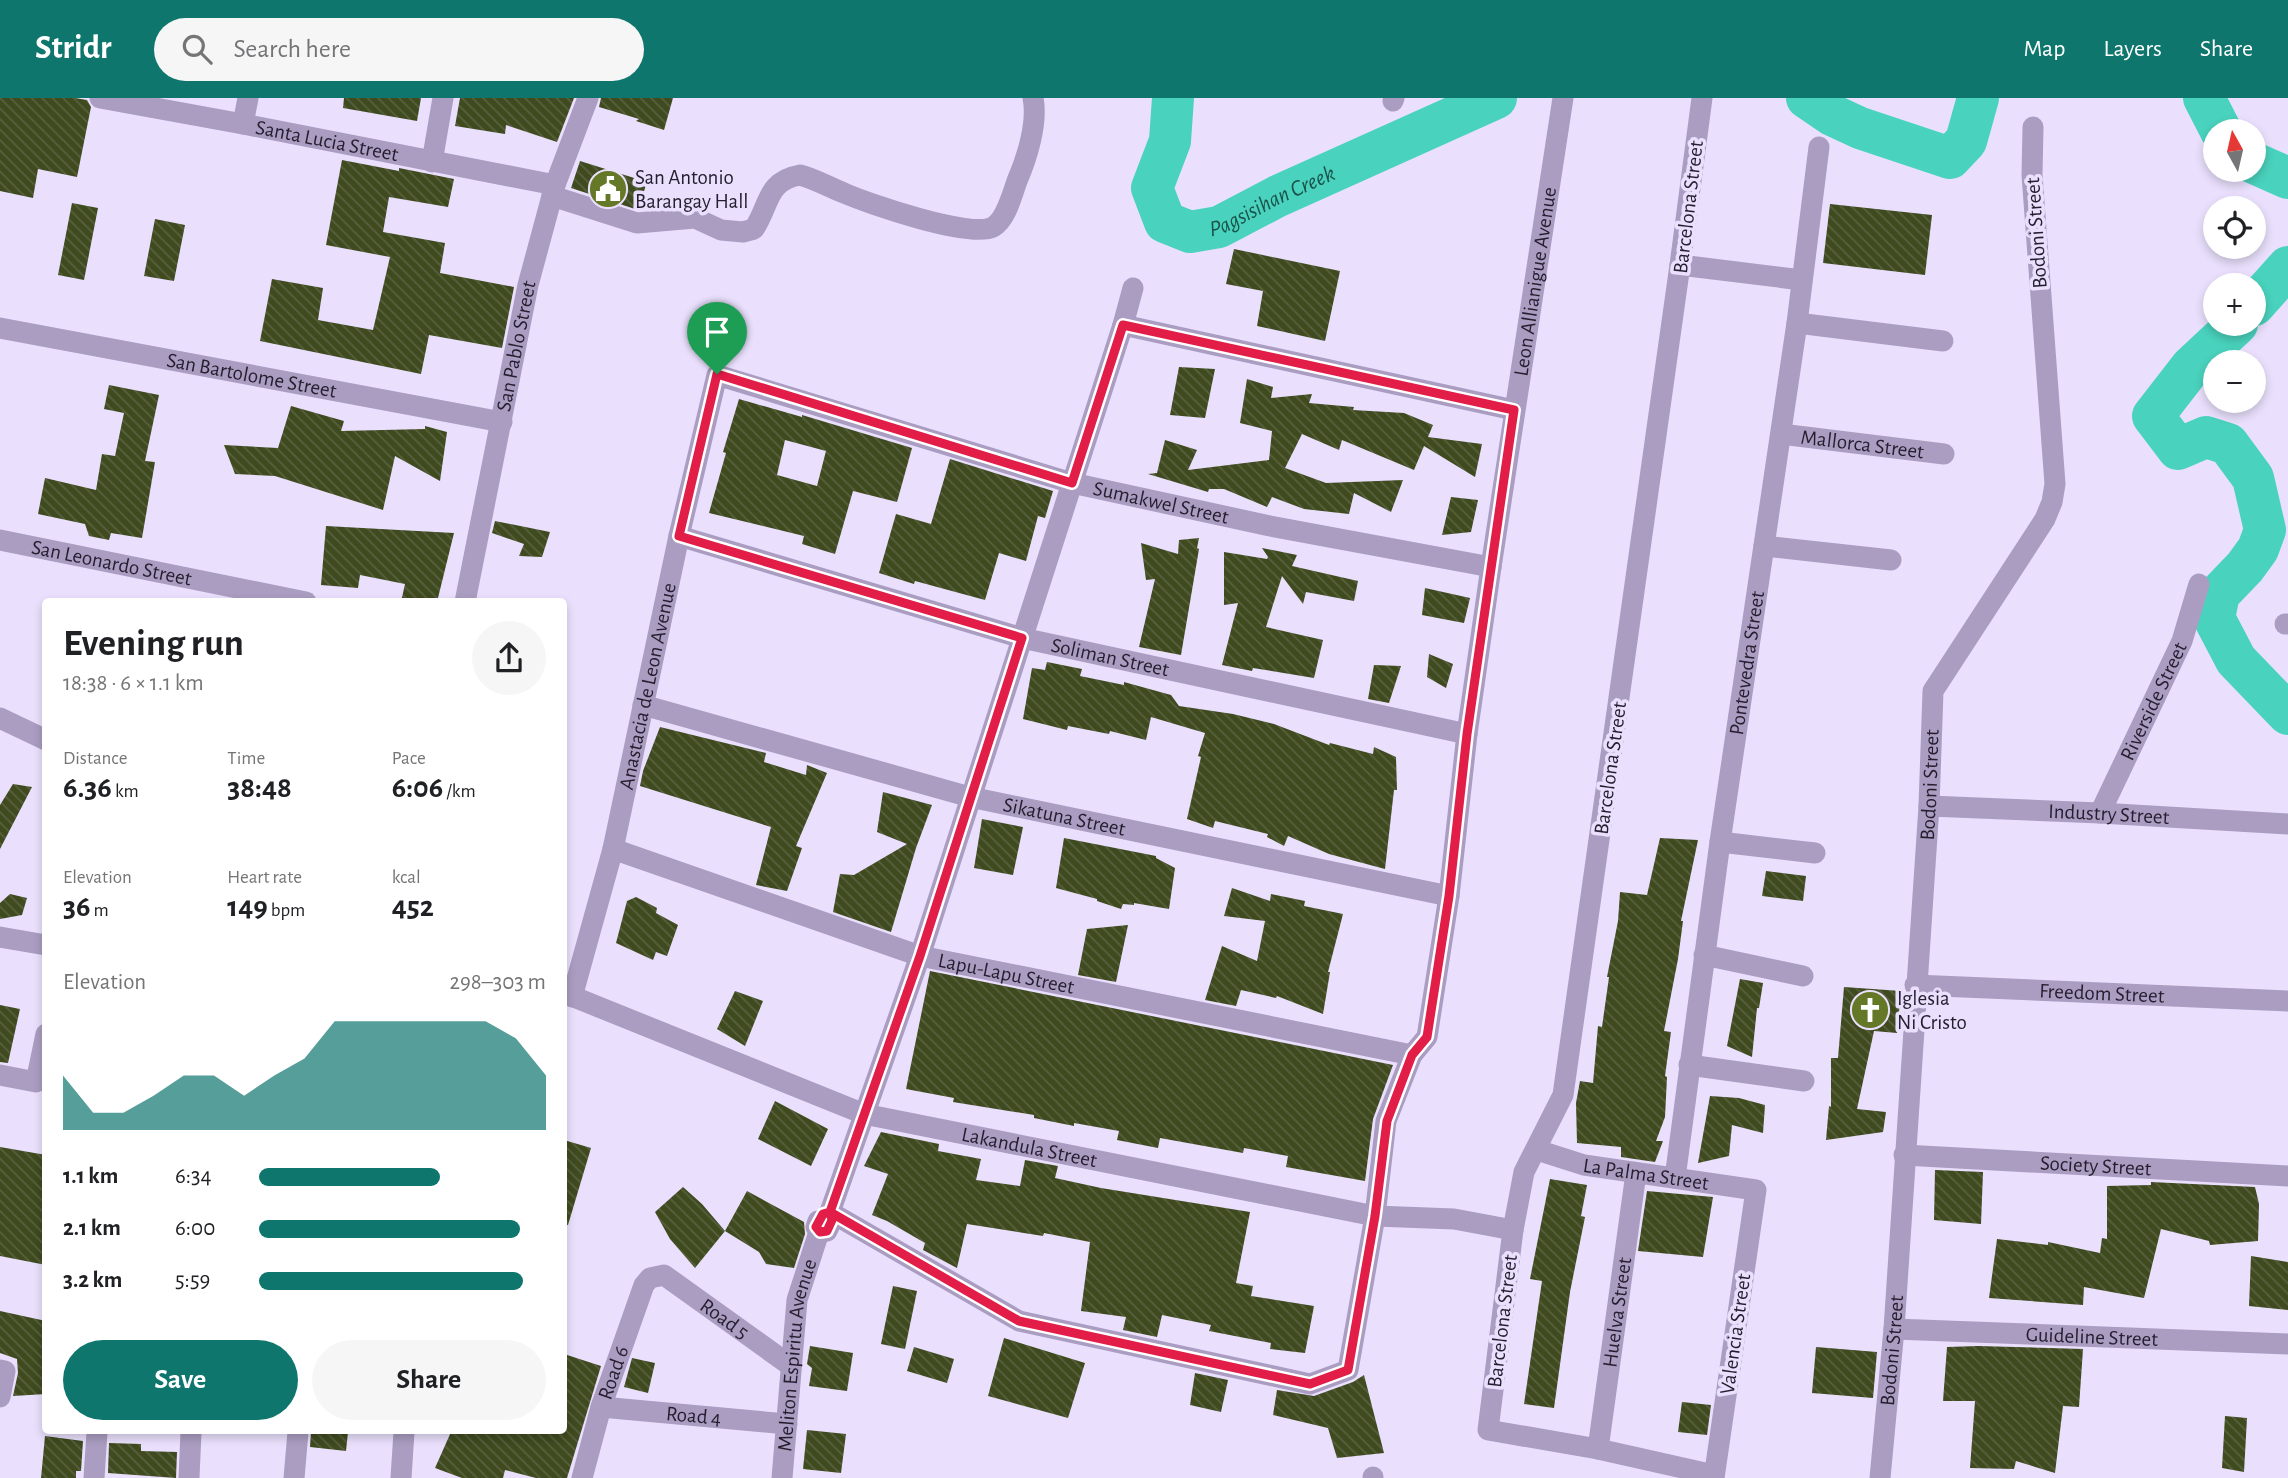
<!DOCTYPE html>
<meta charset="utf-8">
<style>
:root{--surface:#fff;--page:#f6f6f6;--text:#202124;--muted:#757577;--accent:#0f766e}
body{margin:0;font-family:"Alegreya Sans",sans-serif;background:var(--page);color:var(--text);height:100vh;display:flex;flex-direction:column;font-size:26px;white-space:nowrap}
*{box-sizing:border-box;margin:0}
p{font-size:23px;color:var(--muted)}
.icon{flex:none;width:38px;height:38px;fill:none;stroke:currentColor;stroke-width:2;stroke-linecap:round;stroke-linejoin:round}
.map{position:relative;flex:1;overflow:hidden}
.drawer{position:absolute;left:42px;top:500px;width:525px;height:836px;display:flex;flex-direction:column;background:var(--surface);border-radius:7px;box-shadow:0 4px 10px #0003}
.drawer>*{flex:none}
.needle{width:46px;rotate:352deg}
.buttons{position:absolute;left:2203px;top:21px;display:grid;gap:14px}
.buttons a{display:grid;place-items:center;width:63px;height:63px;border-radius:50%;background:var(--surface);box-shadow:0 4px 10px #0003;font-size:35px}
.pin{position:absolute;display:grid;place-items:center;width:60px;height:60px;color:#fff;margin:-72px -30px;border-radius:50% 50% 50% 0;rotate:-45deg;box-shadow:0 0 7px #0007}
.pin .icon{rotate:45deg}
.round{display:grid;place-items:center;flex:none;width:74px;height:74px;border-radius:37px;background:var(--page)}
.headline{display:flex;align-items:center;justify-content:space-between;height:119px;padding:0 21px}
h1{font-size:38px;font-weight:600;line-height:52px}
.metrics{display:grid;grid-template-columns:repeat(3,1fr);gap:10px;height:119px;padding:7px 21px}
.metrics div{display:grid;align-content:center}
.metrics b{font-size:30px;font-weight:600}
.metrics small{font-size:19px;font-weight:400}
.metrics p{font-size:19px}
.chart{height:196px;padding:14px 21px}
.chart p{display:flex;justify-content:space-between}
.chart svg{width:100%;height:126px;margin-top:7px;fill:var(--accent);opacity:.7}
.button{display:flex;gap:14px;margin-top:auto;padding:14px 21px}
.button a{flex:1;height:80px;border-radius:42px;background:var(--accent);color:#fff;font-size:28px;font-weight:600;line-height:80px;text-align:center}
.button a+a{background:var(--page);color:var(--text)}
ul{padding:0 21px;list-style:none;font-size:23px}
li{display:grid;grid-template-columns:112px 84px 1fr;align-items:center;height:52px}
li i{height:18px;border-radius:9px;background:var(--accent)}
header{display:flex;align-items:center;gap:42px;box-sizing:border-box;height:98px;padding:0 35px;background:var(--accent);color:#fff}
header strong{font-size:33px}
nav{display:flex;gap:38px;margin-inline-start:auto;font-size:24px}
.search{width:490px;height:63px;background:var(--page);display:flex;align-items:center;gap:18px;box-sizing:border-box;padding:0 24px;border-radius:38px;color:var(--muted);font-size:26px}
.map>svg:first-child{display:block}
</style>
<header>
<strong>Stridr</strong>
<div class="search"><svg class="icon" aria-label="search" viewBox="0 0 24 24"><circle cx="10" cy="10" r="6"/><path d="M15 15l6 6"/></svg>Search here</div>
<nav><a>Map</a><a>Layers</a><a>Share</a></nav>
</header>
<div class="map">
<svg width="2288" height="1380" viewBox="0 0 2288 1380">
<defs>
<pattern id="building-back-hatch" width="6" height="6" patternUnits="userSpaceOnUse" patternTransform="scale(1.75)"><rect width="6" height="6" fill="#3f4a1f"/><path d="M-1 5l2 2M0 0l6 6M5-1l2 2" fill="none" stroke="#58613f"/></pattern>
</defs>
<rect width="100%" height="100%" fill="#eae0fd"/>
<g fill="none" stroke-linecap="round" stroke-linejoin="round">
<g stroke="#49d2bd" stroke-width="42">
<path id="s1" d="M1173 0 1170 43 1152 90 1165 124 1190 134 1219 129 1278 98 1496 0"/>
<path d="M1807 0 1832 17 1860 30 1950 60 1966 43 1978 0"/>
<path d="M2204 0 2221 33"/>
<path d="M2254 65 2288 80"/>
<path d="M2254 207 2288 169"/>
<path d="M2237 226 2191 269 2153 318 2178 351 2206 339 2228 346 2253 380 2265 432 2258 451 2245 469 2219 496 2214 520 2236 562 2288 616"/>
</g>
</g>
<path fill="url(#building-back-hatch)" fill-rule="evenodd" d="M0 0H75L87 2 91 9 77 79 38 71 33 100 0 93Z
M344 0H421L417 23 343 10Z
M460 0H574L557 44 506 27 505 36 455 28Z
M601 0H673L664 32 636 23 639 21 599 9Z
M342 62 399 73V70L454 81 448 109 389 99 383 134 445 145 440 175 514 189 502 250 429 237 421 276 260 243 272 181 323 190 318 222 373 232 390 159 326 147Z
M580 63 647 84 638 112 571 90Z
M72 105 98 110 84 182 58 177Z
M1830 106 1932 117 1925 177 1823 165Z
M155 121 185 127 174 183 144 178Z
M1234 151 1340 173 1325 243 1257 228 1263 193 1226 186Z
M1179 269 1215 271 1205 320 1170 317Z
M1247 281 1273 289 1271 300 1312 296 1309 305 1354 309 1353 312 1404 315 1433 327 1428 339 1482 346 1475 379 1424 348 1414 372 1342 342 1339 352 1302 336 1285 370 1326 385 1403 382 1391 414 1354 395 1349 416 1304 411 1272 399 1267 409 1224 391H1209L1208 394 1148 376 1157 375 1165 342 1197 352 1188 372 1269 362 1272 333 1240 325Z
M109 287 159 297 145 363 155 364 142 440 111 435 109 442 89 438 85 426 38 416 45 380 96 392 102 356 115 358 124 315 104 311Z
M739 301 802 319V317L912 350 897 404 853 393 835 456 802 446 804 438 709 415 726 355 723 354ZM785 342 826 353 817 388 777 377Z
M291 308 344 323 341 333 425 331V328L447 334 440 383 395 358 383 412 275 378 235 376 224 347 278 350Z
M950 361 1053 393 1045 420 1038 418 1026 463 999 455 985 502 915 483 914 486 879 475 896 416 931 426Z
M1451 399 1478 402 1471 434 1442 437Z
M495 423 550 434 542 459 519 458 524 446 492 435Z
M326 428 454 435 437 504H401L405 486 360 477 358 490 321 487Z
M1199 440 1197 450 1199 451 1181 557 1139 549 1155 481 1146 482 1141 445 1178 456 1179 442Z
M1262 450 1297 457 1292 468 1358 483 1354 503 1306 494 1303 506 1282 478 1266 529 1323 542 1314 580 1253 570 1252 573 1222 567 1238 505 1224 507V454L1267 461 1268 459Z
M1425 490 1470 500 1464 525 1422 517Z
M1429 556 1453 566 1446 590 1427 579Z
M1047 564 1082 571 1080 578 1124 587V584L1171 597 1179 608 1233 616 1274 626 1329 647 1330 645 1373 656 1374 649 1396 659 1397 692H1394L1385 771 1329 756 1288 738 1284 748 1267 739 1268 736 1215 723 1213 730 1187 721 1201 659 1198 658 1205 635 1151 619 1146 642 1110 633 1109 636 1068 628 1067 632 1023 621 1032 570 1045 572Z
M1374 567 1401 568 1389 605 1368 601Z
M660 629 766 655 764 664 806 677 807 667 827 675 796 748 802 750 787 793 756 787 771 729 640 688 643 673Z
M13 686 32 689 0 751V707Z
M883 694 932 707 916 750 891 834 833 814 840 776 854 777 907 746 877 734Z
M982 721 1023 729 1013 777 974 770Z
M1064 740 1156 758V760L1175 770 1169 811 1134 805V807L1123 806 1121 811 1097 803V801L1056 790Z
M1660 740 1698 742 1681 823H1683L1678 861 1664 933 1671 934 1665 978 1667 979 1665 1019 1656 1043H1663L1655 1064 1621 1059V1049L1577 1045 1576 1005 1580 983 1593 985 1598 928 1602 929 1609 879H1607L1618 823 1620 794 1647 797Z
M1766 773 1806 778 1803 803 1762 798Z
M1232 790 1270 803 1271 796 1305 803 1304 808 1343 816 1328 874H1330L1323 916 1277 898 1276 900 1241 892 1236 908 1205 902 1222 848 1257 863 1265 823 1224 818Z
M10 796 27 800 22 817 0 821V805Z
M636 799 657 810 656 815 678 827 667 858 656 854 653 862 616 845 627 803Z
M1128 827 1116 884 1078 877 1087 831Z
M930 873 1393 967 1373 1021 1365 1083 1286 1069 1288 1058 1244 1050 1243 1055 1160 1040 1158 1050 1117 1042 1119 1033 1074 1025V1028L1034 1020V1017L953 1004 954 1000 906 991Z
M1740 881 1763 885 1759 910H1757L1752 959 1727 948Z
M1844 889 1901 893 1897 935 1874 933 1857 1011 1886 1014 1883 1034 1826 1042 1829 1008 1831 1009V960H1838Z
M735 893 763 903 745 948 717 931Z
M0 907 20 911 8 965 0 964Z
M1710 998 1739 1000 1765 1007 1763 1035 1732 1027 1729 1058 1698 1065Z
M775 1003 828 1031 811 1068 758 1041Z
M881 1034 939 1046 938 1053 981 1061 976 1082 1020 1088 1025 1062 1058 1068 1055 1080 1101 1090 1250 1114 1236 1185 1253 1188 1251 1198 1314 1208 1305 1255 1270 1251 1271 1245 1209 1233 1211 1227 1162 1217 1157 1239 1123 1232 1126 1219 1081 1213 1090 1144 1044 1135 1043 1138 967 1126 957 1170 923 1152 925 1145 887 1123 872 1117 888 1076 864 1068Z
M564 1042 591 1050 568 1127 564 1126Z
M0 1049 46 1057V1167L0 1158Z
M1935 1072 1983 1074 1981 1126 1934 1122Z
M1550 1081 1587 1087 1581 1118 1585 1119 1570 1194 1554 1310 1524 1306 1542 1183 1530 1181Z
M2151 1084 2255 1089 2259 1106 2258 1143 2210 1147 2209 1143 2161 1131 2144 1200 2084 1189 2083 1207 1989 1200 1997 1141 2048 1147V1144L2100 1155 2102 1140 2107 1141V1088L2151 1087Z
M683 1089 702 1106 725 1133 695 1170 670 1141 655 1114Z
M747 1093 804 1124 805 1136 794 1170 766 1166 759 1154 725 1133Z
M1647 1093 1713 1099 1703 1159 1638 1153Z
M2251 1158 2288 1164V1212L2249 1208Z
M893 1188 917 1193 905 1251 881 1246Z
M0 1213 46 1223V1296L13 1298 18 1275 17 1261 0 1255Z
M1004 1240 1085 1265 1068 1320 988 1298Z
M810 1248 853 1255 847 1293 809 1288 812 1270 807 1266Z
M1978 1248 2083 1251 2079 1309 2063 1308 2055 1375 2016 1363 2014 1371 1970 1370 1975 1303H1943L1947 1249Z
M914 1249 954 1261 947 1285 907 1273Z
M1816 1249 1877 1254 1873 1300 1812 1295Z
M564 1256 601 1268 567 1380H536L505 1372 503 1380H462L435 1370 451 1334H564Z
M632 1260 655 1265 648 1295 624 1289Z
M1195 1275 1228 1282 1221 1314 1190 1307Z
M1364 1277 1384 1355 1337 1360 1328 1330 1273 1317 1277 1292 1314 1298 1353 1284Z
M1682 1304 1711 1307 1707 1337 1678 1334Z
M2225 1318 2247 1320 2244 1374 2222 1370Z
M807 1332 846 1336 841 1375 803 1371Z
M311 1334H348L346 1353 310 1349Z
M45 1338 83 1343 81 1373H76V1380H41Z
M109 1345 141 1346V1353L177 1354 176 1380 108 1375Z"/>
<g fill="none" stroke-linecap="round" stroke-linejoin="round">
<g stroke="#aa9dc1" stroke-width="21">
<path id="s2" d="M100 0 243 26 555 87"/>
<path d="M1702 0 1680 167 1563 997 1524 1074 1513 1132 1488 1332 1598 1351 1714 1377"/>
<path d="M1393 3 1394 0"/>
<path d="M243 26 248 0"/>
<path d="M432 64 443 0"/>
<path d="M552 98 637 125 695 120 721 132 743 134 754 131C770 107 766 83 800 77 815 81 829 89 844 95 869 106 971 141 993 129 1006 122 1012 97 1017 83 1027 60 1038 25 1033 0"/>
<path d="M1680 167 1802 182"/>
<path d="M1797 225 1943 243"/>
<path d="M1123 227 1514 312"/>
<path id="s3" d="M0 230 502 324"/>
<path id="s4" d="M1781 336 1944 356"/>
<path id="s5" d="M679 438 1022 540 1467 636"/>
<path id="s6" d="M0 442 306 504"/>
<path d="M1764 448 1891 462"/>
<path id="s7" d="M465 504 528 187 555 87 588 0"/>
<path d="M2285 526H2288"/>
<path id="s8" d="M643 607 970 699 1449 798"/>
<path d="M0 620 46 642"/>
<path id="s9" d="M1929 708 2100 715 2288 726"/>
<path id="s10" d="M2100 715 2182 543 2199 486"/>
<path d="M1720 744 1815 755"/>
<path id="s11" d="M613 751 920 858 1412 957"/>
<path d="M0 839 46 847"/>
<path d="M1704 857 1803 878"/>
<path id="s12" d="M1915 887 2288 903"/>
<path id="s13" d="M564 895 864 1016 1375 1118 1454 1121 1513 1132"/>
<path id="s14" d="M572 899 613 751 679 438 717 277 1072 385 1270 428 1491 469"/>
<path d="M1689 967 1804 983"/>
<path d="M0 977 36 984 46 936"/>
<path id="s15" d="M1537 1052 1584 1067 1756 1092 1714 1380"/>
<path id="s16" d="M1904 1057 2288 1078"/>
<path id="s17" d="M1675 1080 1720 744 1797 225 1819 49"/>
<path id="s18" d="M830 1114 1019 1223 1310 1286 1348 1272 1375 1118 1386 1023 1412 957 1427 939 1449 798 1467 636 1491 469 1563 0"/>
<path d="M819 1134 827 1133 832 1122 830 1114 920 858 1123 227 1133 190"/>
<path id="s19" d="M1894 1231 2288 1246"/>
<path d="M0 1272 5 1273 0 1299"/>
<path id="s20" d="M601 1309 787 1326"/>
<path id="s21" d="M1598 1351 1636 1075"/>
<path d="M94 1380 97 1334"/>
<path d="M189 1380 191 1334"/>
<path d="M294 1380 298 1334"/>
<path d="M401 1380 404 1334"/>
<path id="s22" d="M582 1380 601 1309 644 1187 650 1180 664 1177 791 1268"/>
<path id="s23" d="M782 1380 797 1202 819 1134 816 1129 818 1123"/>
<path d="M1373 1380V1379"/>
<path id="s24" d="M1880 1380 1894 1231 1929 708 1933 593 2045 421 2052 404 2055 386 2032 77 2033 29"/>
</g>
</g>
<g fill="none" stroke-linecap="round" stroke-linejoin="round">
<g stroke="#fff" stroke-width="14">
<path id="route" d="M717 276 679 438 1022 540 920 858 830 1114 832 1122 827 1133 820 1134 816 1129 823 1116 830 1114 1019 1223 1310 1286 1348 1272 1375 1118 1387 1023 1412 957 1427 939 1449 798 1467 636 1514 312 1123 227 1072 385 717 276"/>
</g>
<use href="#route" stroke="#e11d48" stroke-width="9"/>
</g>
<defs>
<g id="civic-disc" transform="scale(2.0125)"><circle r="9.5" fill="#657827" stroke="#eae0fd"/><path d="M-.6-6.5H3V-4.5H.6V-3L4-1V1h2V6H-6V1h2V-1L-.6-3ZM-1.2 2.5V6h2.4V2.5Z" fill="#fff"/></g>
<g id="church-disc" transform="scale(2.0125)"><circle r="9.5" fill="#657827" stroke="#eae0fd"/><path d="M-1.2-6h2.4v3.5h3.3v2.4h-3.3V6h-2.4V-.1h-3.3v-2.4h3.3Z" fill="#fff"/></g>
</defs>
<g fill-rule="evenodd">
<use href="#civic-disc" x="608" y="91"/>
<use href="#church-disc" x="1870" y="912"/>
</g>
<g text-anchor="middle" stroke-width="7" stroke-linejoin="round" paint-order="stroke">
<g font-size="21" fill="#241e2f" stroke="#eae0fd">
<text dy="7" stroke="none"><textPath href="#s2" startOffset="231">Santa Lucia Street</textPath></text>
<text transform="translate(1688 109) rotate(-83)" y="7">Barcelona Street</text>
<text transform="translate(2036 135) rotate(-94)" y="7">Bodoni Street</text>
<text dy="7" stroke="none"><textPath href="#s18" startOffset="1666">Leon Allianigue Avenue</textPath></text>
<text dy="7" stroke="none"><textPath href="#s7" startOffset="261">San Pablo Street</textPath></text>
<text dy="7" stroke="none"><textPath href="#s3" startOffset="256">San Bartolome Street</textPath></text>
<text dy="7" stroke="none"><textPath href="#s4" startOffset="82">Mallorca Street</textPath></text>
<text dy="7" stroke="none"><textPath href="#s14" startOffset="1101">Sumakwel Street</textPath></text>
<text dy="7" stroke="none"><textPath href="#s6" startOffset="114">San Leonardo Street</textPath></text>
<text dy="7" stroke="none"><textPath href="#s5" startOffset="448">Soliman Street</textPath></text>
<text dy="7" stroke="none"><textPath href="#s17" startOffset="520">Pontevedra Street</textPath></text>
<text dy="7" stroke="none"><textPath href="#s14" startOffset="320">Anastacia de Leon Avenue</textPath></text>
<text dy="7" stroke="none"><textPath href="#s10" startOffset="124">Riverside Street</textPath></text>
<text transform="translate(1610 670) rotate(-82)" y="7">Barcelona Street</text>
<text dy="7" stroke="none"><textPath href="#s24" startOffset="695">Bodoni Street</textPath></text>
<text dy="7" stroke="none"><textPath href="#s9" startOffset="180">Industry Street</textPath></text>
<text dy="7" stroke="none"><textPath href="#s8" startOffset="436">Sikatuna Street</textPath></text>
<text dy="7" stroke="none"><textPath href="#s11" startOffset="413">Lapu-Lapu Street</textPath></text>
<text dy="7" stroke="none"><textPath href="#s12" startOffset="187">Freedom Street</textPath></text>
<text dy="7" stroke="none"><textPath href="#s13" startOffset="492">Lakandula Street</textPath></text>
<text dy="7" stroke="none"><textPath href="#s16" startOffset="192">Society Street</textPath></text>
<text dy="7" stroke="none"><textPath href="#s15" startOffset="112">La Palma Street</textPath></text>
<text dy="7" stroke="none"><textPath href="#s21" startOffset="138">Huelva Street</textPath></text>
<text dy="7" stroke="none"><textPath href="#s22" startOffset="301">Road 5</textPath></text>
<text transform="translate(1502 1223) rotate(-83)" y="7">Barcelona Street</text>
<text transform="translate(1735 1236) rotate(-82)" y="7">Valencia Street</text>
<text dy="7" stroke="none"><textPath href="#s19" startOffset="198">Guideline Street</textPath></text>
<text dy="7" stroke="none"><textPath href="#s24" startOffset="128">Bodoni Street</textPath></text>
<text dy="7" stroke="none"><textPath href="#s23" startOffset="124">Meliton Espiritu Avenue</textPath></text>
<text dy="7" stroke="none"><textPath href="#s22" startOffset="110">Road 6</textPath></text>
<text dy="7" stroke="none"><textPath href="#s20" startOffset="93">Road 4</textPath></text>
</g>
<g font-size="21" fill="#241e2f" stroke="#eae0fd" text-anchor="start">
<text x="635" y="86">San Antonio<tspan x="635" dy="24">Barangay Hall</tspan></text>
<text x="1897" y="907">Iglesia<tspan x="1897" dy="24">Ni Cristo</tspan></text>
</g>
<g font-size="23" font-style="italic" fill="#1a534a" stroke="#eae0fd">
<text dy="8" stroke="none"><textPath href="#s1" startOffset="245">Pagsisihan Creek</textPath></text>
</g>
</g>
</svg>
<div class="buttons">
<a><svg class="needle" viewBox="-14 -14 28 28"><path d="M0-13l5 13h-10z" fill="#e53935"/><path d="M0 13l5-13h-10z" fill="#757577"/></svg></a>
<a><svg class="icon" aria-label="locate" viewBox="0 0 24 24"><circle cx="12" cy="12" r="6"/><path d="M12 2v4M12 18v4M2 12h4M18 12h4"/></svg></a>
<a>+</a>
<a>−</a>
</div>
<div class="pin" style="left:717px;top:276px;background:#1e9e55"><svg class="icon" aria-label="arrive" viewBox="0 0 24 24"><path d="M6 21V4h12l-3 4 3 4H6"/></svg></div>
<section class="drawer">
<div class="headline"><div><h1>Evening run</h1><p>18:38 · 6 × 1.1 km</p></div><a class="round"><svg class="icon" aria-label="share" viewBox="0 0 24 24"><path d="M12 15V3M7 8l5-5 5 5M5 13v7h14v-7"/></svg></a></div>
<div class="metrics">
<div><p>Distance</p><b>6.36<small> km</small></b></div>
<div><p>Time</p><b>38:48</b></div>
<div><p>Pace</p><b>6:06<small> /km</small></b></div>
</div>
<div class="metrics">
<div><p>Elevation</p><b>36<small> m</small></b></div>
<div><p>Heart rate</p><b>149<small> bpm</small></b></div>
<div><p>kcal</p><b>452</b></div>
</div>
<div class="chart"><p><span>Elevation</span>298–303 m</p>
<svg viewBox="0 0 160 44" preserveAspectRatio="none"><path d="M0 44V25L10 38L20 38L30 32L40 25L50 25L60 32L70 25L80 19L90 6L100 6L110 6L120 6L130 6L140 6L150 12L160 25V44z"/></svg>
</div>
<ul>
<li><b>1.1 km</b>6:34<i style="width:63%"></i></li>
<li><b>2.1 km</b>6:00<i style="width:91%"></i></li>
<li><b>3.2 km</b>5:59<i style="width:92%"></i></li>
</ul>
<div class="button"><a>Save</a><a>Share</a></div>
</section>
</div>
